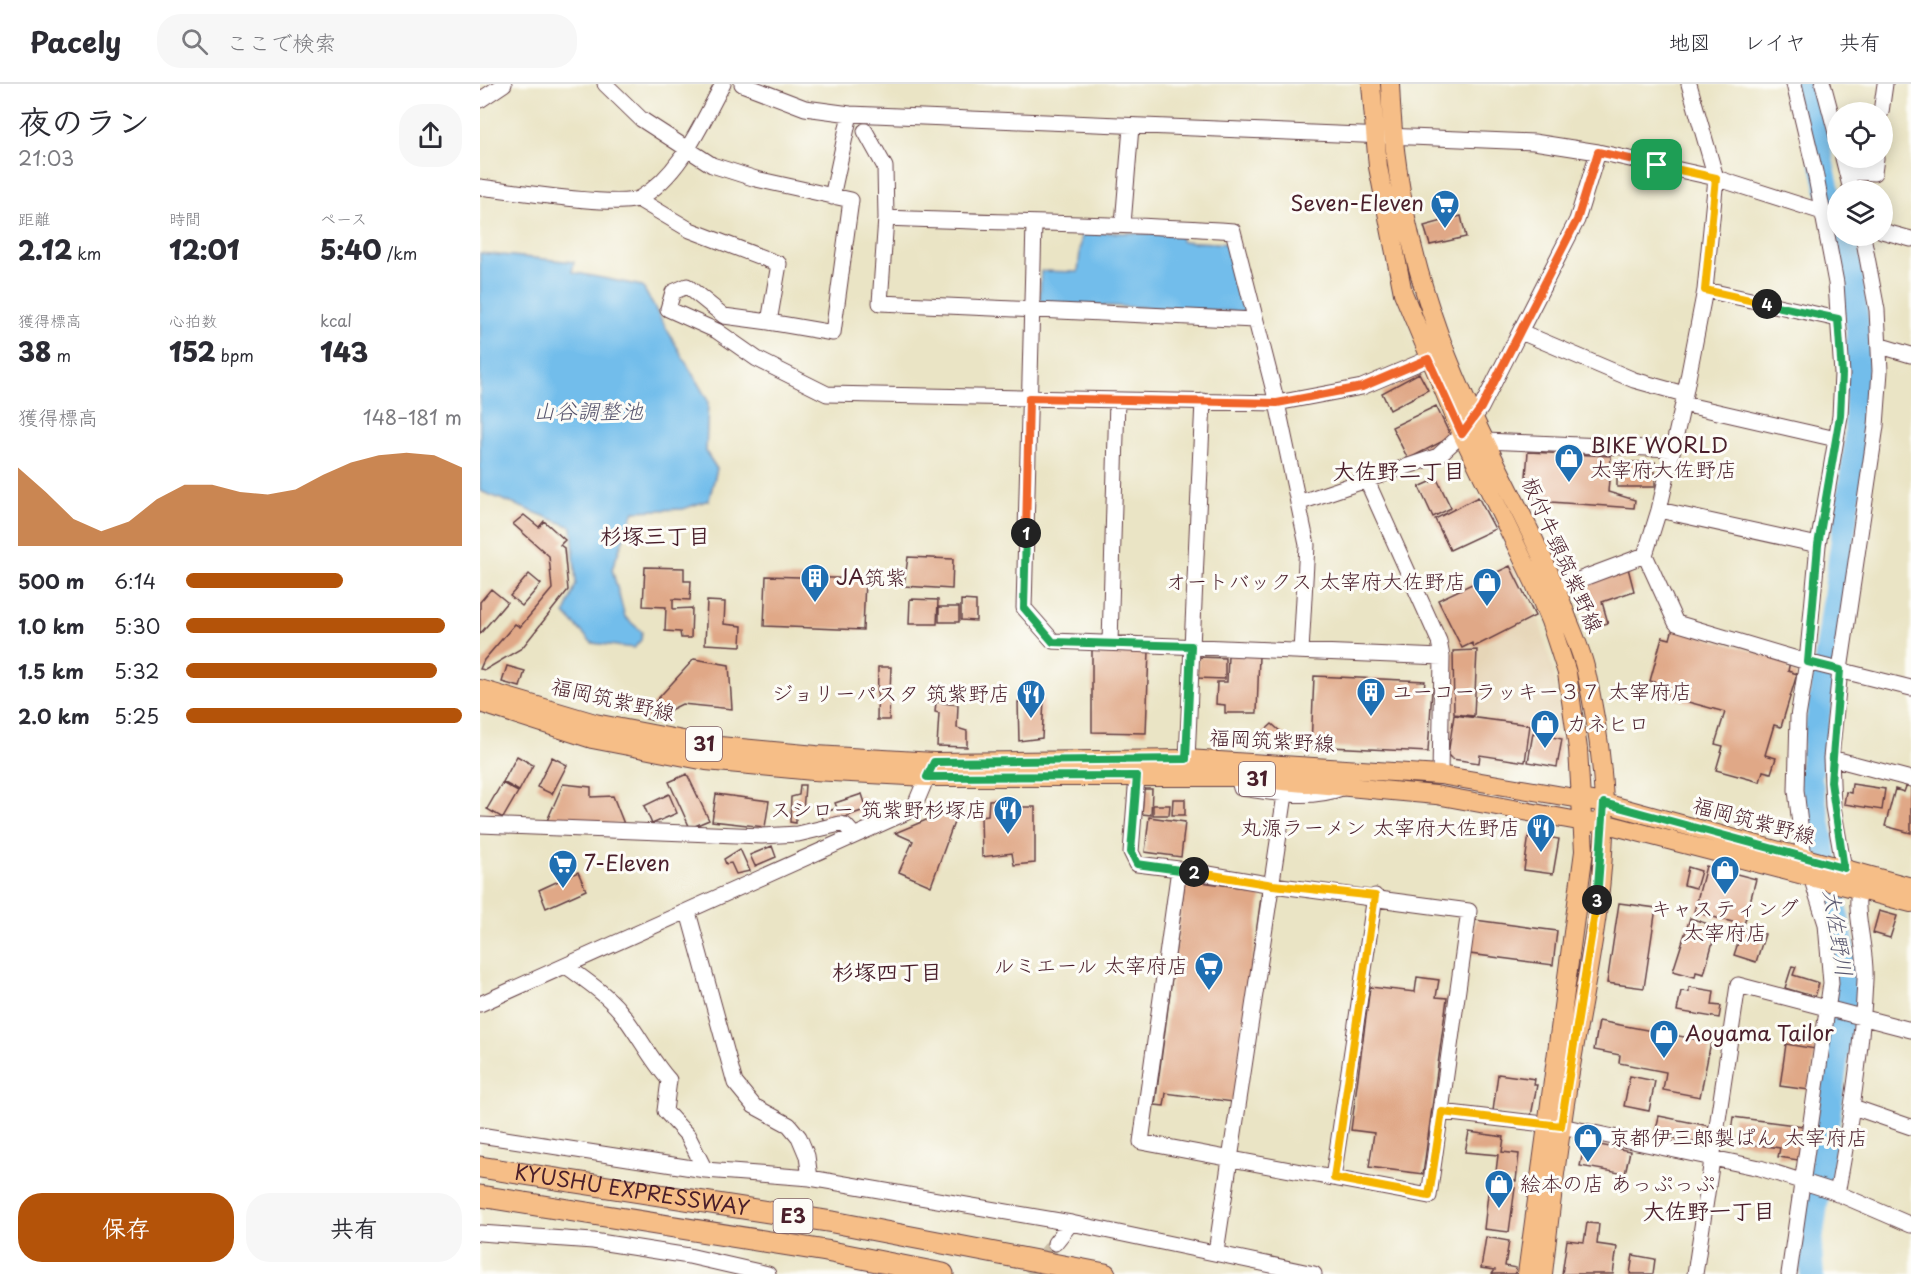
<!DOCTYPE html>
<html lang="ja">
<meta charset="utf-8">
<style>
:root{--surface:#fff;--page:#f7f7f7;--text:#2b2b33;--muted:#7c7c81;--line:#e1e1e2;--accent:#b45309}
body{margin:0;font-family:"Playpen Sans","Klee One",sans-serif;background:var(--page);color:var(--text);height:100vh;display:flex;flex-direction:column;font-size:22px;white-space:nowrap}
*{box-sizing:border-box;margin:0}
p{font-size:20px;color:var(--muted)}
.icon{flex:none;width:33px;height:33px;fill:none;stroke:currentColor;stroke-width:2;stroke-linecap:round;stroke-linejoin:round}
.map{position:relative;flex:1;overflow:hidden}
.side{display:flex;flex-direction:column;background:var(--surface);width:480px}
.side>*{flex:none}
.tools{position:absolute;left:1347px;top:18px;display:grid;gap:12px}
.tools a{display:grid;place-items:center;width:66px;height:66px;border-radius:50%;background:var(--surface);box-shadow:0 3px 15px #0003;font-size:30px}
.pin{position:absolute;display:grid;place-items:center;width:51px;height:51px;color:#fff;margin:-26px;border-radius:12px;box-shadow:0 3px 9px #0006}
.km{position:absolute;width:30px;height:30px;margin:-15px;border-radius:50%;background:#222;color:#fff;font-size:16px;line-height:30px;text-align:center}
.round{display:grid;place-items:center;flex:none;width:63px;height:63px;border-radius:24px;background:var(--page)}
.headline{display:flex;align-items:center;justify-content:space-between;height:102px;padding:0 18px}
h1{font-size:33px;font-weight:800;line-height:45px}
.figures{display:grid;grid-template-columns:repeat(3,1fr);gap:9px;height:102px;padding:6px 18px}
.figures div{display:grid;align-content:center}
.figures b{font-size:26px;font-weight:800}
.figures small{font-size:16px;font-weight:400}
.figures p{font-size:16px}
.chart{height:168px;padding:12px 18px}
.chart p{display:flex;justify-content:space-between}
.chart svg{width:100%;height:108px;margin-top:6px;fill:var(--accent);opacity:.7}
.action{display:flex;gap:12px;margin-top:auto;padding:12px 18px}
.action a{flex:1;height:69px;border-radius:24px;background:var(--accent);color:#fff;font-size:24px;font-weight:800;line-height:69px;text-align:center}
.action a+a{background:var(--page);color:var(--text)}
ul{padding:0 18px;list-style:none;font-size:20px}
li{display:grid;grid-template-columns:96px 72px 1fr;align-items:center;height:45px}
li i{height:15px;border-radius:8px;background:var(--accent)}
header{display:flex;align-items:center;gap:36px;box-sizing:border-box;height:84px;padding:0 30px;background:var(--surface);border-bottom:2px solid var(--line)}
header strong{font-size:28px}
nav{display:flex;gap:33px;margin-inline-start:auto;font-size:21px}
.search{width:420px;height:54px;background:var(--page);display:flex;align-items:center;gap:15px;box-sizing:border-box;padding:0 21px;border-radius:24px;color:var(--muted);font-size:22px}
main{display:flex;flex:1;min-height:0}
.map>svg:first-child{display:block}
</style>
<header>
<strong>Pacely</strong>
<div class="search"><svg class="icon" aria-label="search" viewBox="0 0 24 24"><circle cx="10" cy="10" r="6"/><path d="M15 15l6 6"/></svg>ここで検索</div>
<nav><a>地図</a><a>レイヤ</a><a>共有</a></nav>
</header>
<main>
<section class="side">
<div class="headline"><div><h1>夜のラン</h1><p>21:03</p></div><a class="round"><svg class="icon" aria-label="share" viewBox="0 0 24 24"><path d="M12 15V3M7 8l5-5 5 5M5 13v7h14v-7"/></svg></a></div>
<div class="figures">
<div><p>距離</p><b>2.12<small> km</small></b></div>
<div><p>時間</p><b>12:01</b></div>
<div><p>ペース</p><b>5:40<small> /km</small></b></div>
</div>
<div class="figures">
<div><p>獲得標高</p><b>38<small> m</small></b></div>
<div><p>心拍数</p><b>152<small> bpm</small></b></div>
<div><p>kcal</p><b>143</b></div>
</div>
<div class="chart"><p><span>獲得標高</span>148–181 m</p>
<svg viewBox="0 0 160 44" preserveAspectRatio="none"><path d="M0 44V12L10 22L20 33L30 38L40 34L50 25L60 19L70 19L80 22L90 23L100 21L110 15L120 10L130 7L140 6L150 7L160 12V44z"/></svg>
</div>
<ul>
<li><b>500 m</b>6:14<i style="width:57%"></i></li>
<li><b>1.0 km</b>5:30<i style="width:94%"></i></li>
<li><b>1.5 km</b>5:32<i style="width:91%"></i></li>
<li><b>2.0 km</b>5:25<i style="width:100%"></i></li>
</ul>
<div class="action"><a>保存</a><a>共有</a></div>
</section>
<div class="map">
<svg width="1431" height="1190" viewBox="0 0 1431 1190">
<rect width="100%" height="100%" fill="#fdfcf7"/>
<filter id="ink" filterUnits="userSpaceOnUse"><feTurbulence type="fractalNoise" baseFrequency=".0167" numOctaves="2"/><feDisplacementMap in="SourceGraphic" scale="12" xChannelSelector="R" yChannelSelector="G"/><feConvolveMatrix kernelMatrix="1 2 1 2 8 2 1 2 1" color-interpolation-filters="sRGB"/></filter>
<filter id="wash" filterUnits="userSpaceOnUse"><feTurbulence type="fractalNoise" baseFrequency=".008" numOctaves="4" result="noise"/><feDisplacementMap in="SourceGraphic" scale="24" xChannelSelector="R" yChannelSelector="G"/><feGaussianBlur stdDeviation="1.35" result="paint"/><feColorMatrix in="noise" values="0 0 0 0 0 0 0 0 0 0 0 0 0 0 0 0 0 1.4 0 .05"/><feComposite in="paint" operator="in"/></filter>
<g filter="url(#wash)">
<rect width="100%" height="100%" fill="#eae4c5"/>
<path fill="#e6d5b7" d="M1031 478 1059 536 1073 586 1083 647 1053 644 1043 689 966 676 970 620 968 581 965 557 952 516Z"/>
<path fill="#72bdeb" stroke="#5e6e8b" stroke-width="1.5" d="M602 148 700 150 701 157 751 160 767 222 764 228 563 219 560 215 561 187 598 188Z
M0 169 94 178 92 188 162 202 228 317 226 368 237 385 229 416 203 425 154 427 132 485 145 533 162 548 161 556 154 564 112 559 85 530 96 500 92 443 0 407Z"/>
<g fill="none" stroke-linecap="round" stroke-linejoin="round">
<path stroke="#72bdeb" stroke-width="24" d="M1324 0 1350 115 1358 130
M1332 1190 1330 1164 1368 890 1330 694 1376 359 1378 244 1366 152"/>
</g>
<g id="blocks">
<path fill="#e0a887" d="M981 132 986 153 950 161 944 142Z
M939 289 948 306 910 326 902 309Z
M956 322 971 353 928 375 912 343Z
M1048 368 1131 372 1128 408 1155 416 1154 424 1057 417 1046 392Z
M1137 378H1175V403H1137Z
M957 395 971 424 953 433 939 403Z
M998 413 1015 445 970 466 955 435Z
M44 431 59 443 64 437 85 456 80 461 84 464 88 506 42 564 5 586 0 585 4 576 35 540 40 543 72 505 69 472 33 440Z
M428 473 473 475 472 505 424 502Z
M1030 482 1055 532 994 563 992 559 982 564 958 516Z
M165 483 204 484V497H211L210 516 193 515V525L212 524 211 554H201L200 548 185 547 186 523 163 522Z
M1148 484 1154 507 1122 518 1128 539 1117 542 1109 513 1105 508V497Z
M49 490 61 500 42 522 30 512Z
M286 492 385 495 383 546 284 542Z
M11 505 27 518 0 550V518Z
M430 515 458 516 457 540H429Z
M481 516 496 517V537L481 536Z
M227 517 245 518 244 540 262 542 261 562 225 560Z
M459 523H479V538H459Z
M1193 544 1310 578 1308 587 1317 590 1301 643 1294 641 1285 671 1296 674 1291 689 1283 687 1280 698 1236 686 1243 662 1235 660 1245 628 1175 609 1178 599 1170 597 1182 553 1190 555Z
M612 565 669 567 666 649 612 648Z
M997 566 994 632 974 630 973 567Z
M748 570 779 571 777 629H745V621L736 620 737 598H747Z
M718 573 745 574V595L717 594Z
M214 575 249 581 252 625 202 620 190 626 188 624 174 637 164 634 162 632Z
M27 582 45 587 40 603 22 598Z
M398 583H411L409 636H397Z
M834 592 945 597 944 605H952L948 668 831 662Z
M564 615 562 654 539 657 538 618Z
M456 618 478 621 477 644 487 647V663L457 662 459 629 455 628Z
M974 631 1050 641 1045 678 1000 671 999 679 972 675 968 671Z
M792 640 810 656 809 664 789 662 779 652Z
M1053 649 1082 655 1077 683 1048 678Z
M37 672 53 681 39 707 23 698Z
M72 673 87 681 72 710 57 703Z
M207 690 229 736 210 744 189 698Z
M22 699 38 708 23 734 7 725Z
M83 700 111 703V713L133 712 144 740 66 739Z
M1372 700 1405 705 1402 726 1364 720 1366 708 1371 709Z
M1427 700 1431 701V749L1405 742 1415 705 1424 708Z
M320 701H325L323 728 316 727V739L310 738 311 713 319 711Z
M664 705H672L671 731 662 730Z
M189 710 197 729 172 740 164 722Z
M236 710 289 717 285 743 232 737Z
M382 710 387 725 345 740 341 730 357 724 355 719Z
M526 715 527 734 534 733V723H555V779L534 781 532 769 502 773 501 732 508 731 509 716Z
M693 715H705V731H692Z
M673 721H690L689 731H673Z
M475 724 477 730 451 802 419 788 433 757 415 749Z
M669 733 705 738 701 773 665 768Z
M1049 750 1079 755 1073 790 1044 786Z
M292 762 296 773 275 782 270 771Z
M260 765 270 787 256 790 251 779 246 780 244 775Z
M1226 782 1276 795 1264 841 1214 828Z
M1208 783 1221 787 1216 804 1204 801Z
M98 788 106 806 66 824 59 806Z
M705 796 782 806 753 1018 686 1009 684 1022 675 1021Z
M1139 819 1176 824 1164 904 1127 899Z
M1399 827 1417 832 1410 854 1393 849Z
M1210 834 1237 843 1224 890 1216 888 1215 893 1193 887Z
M995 836 1077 847 1073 881 990 870Z
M1263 844 1285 850 1276 878 1254 871Z
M1312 882 1316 883 1313 891 1339 899 1335 913 1305 904Z
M937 893 959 896 956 913 967 914 943 1090 889 1083 894 1049 871 1046 890 903 935 908Z
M1209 903 1234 907 1232 921 1241 922 1239 934 1197 927 1201 907 1209 908Z
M1119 937 1231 958 1220 1013 1183 1006 1186 988 1139 979 1140 971 1114 966Z
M1306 960 1336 965 1329 1006 1300 1002Z
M1018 990 1055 995 1054 1001H1057L1051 1032 1013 1027Z
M1150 992 1175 997 1169 1027 1144 1022Z
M1179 1032 1229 1042 1226 1061 1175 1050Z
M1253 1033 1323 1042 1318 1076 1298 1073 1300 1064 1250 1057Z
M989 1048 1024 1053 1022 1068 1039 1070 1036 1097 1015 1096 1018 1071 985 1068Z
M1105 1058 1150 1067 1145 1090 1100 1082Z
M1009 1101 1035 1104 1029 1148 1004 1145Z
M1107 1139 1119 1140 1117 1160 1137 1163 1133 1190H1082L1087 1156 1104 1158Z
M1006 1153 1029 1157 1025 1182 1036 1184 1035 1190H1012L1015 1186 1001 1184Z
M1153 1171 1175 1175 1173 1190H1150Z"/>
</g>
</g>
<g filter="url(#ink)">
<use href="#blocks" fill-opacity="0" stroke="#623d42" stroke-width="1.5"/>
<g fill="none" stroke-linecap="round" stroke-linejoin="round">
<path stroke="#cabda6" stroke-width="15" stroke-dasharray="15 8" stroke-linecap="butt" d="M549 1190 575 1159"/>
<g stroke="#623d42" stroke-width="17">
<path id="minor" d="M125 0 161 35 232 81 276 95 371 116 353 249 289 238 299 180 210 146 158 115
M262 0 325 24 370 30 1054 58 1118 68 1236 94 1358 133
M1209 0 1236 94 1225 206 1203 320 1179 426 1165 471 1196 539 1327 578 1431 604
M1314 0 1335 88 1356 199 1362 290 1360 332 1338 461 1327 578 1318 633 1316 706 1324 774
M1343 0 1358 56
M0 16 24 0
M1401 28 1405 0
M385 47 405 83 406 134 400 219 775 236
M1363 74 1371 106
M1367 87 1394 89 1396 74
M0 103C28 106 140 125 160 114 201 90 221 40 243 0
M352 113 370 30
M406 134C522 139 638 139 753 147L797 319 827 461 821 567
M554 140 544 524 573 557 962 573
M643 140 651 43
M1402 147 1431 155
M1225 206 1358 235
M289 238 244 232 207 202 193 208 188 225 237 247 277 275 347 310 797 319 882 303 948 275
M1041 248 1154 296 1204 310
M1401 262 1431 271
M1203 320 1356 355
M1005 357 1191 365
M887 397 959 557 962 573 960 691
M818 419 958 372 982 350 1001 324 1097 136 1118 68
M1179 426 1338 461
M1077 504 1165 471
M630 559 637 316
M1351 674 1431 695
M707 675 723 317
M657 692 651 768 657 780 699 785
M758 693 761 704C794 709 830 716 862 704
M0 741 282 752 318 750 360 740 365 741 374 751
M699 785 793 801 989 827 949 1112 661 1058Z
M1364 785 1353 723 1351 674 1360 586 1396 342 1400 287 1397 226 1383 152
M208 828 255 999 274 1022 309 1041 319 1053 327 1072 330 1094
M86 882C105 896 125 909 140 927 158 949 170 975 189 996L185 1027 208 1052 225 1086
M0 920 425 729 435 721 451 683
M1373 1023 1431 1043
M962 1028 1081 1042 1280 1084 1352 1107 1431 1141
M0 1051 225 1086 330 1094 591 1139 834 1190
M853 1094 895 812
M1357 1110C1370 1039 1382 968 1385 896 1387 866 1374 831 1379 805
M0 1149 113 1157 209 1172 288 1190
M575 1159 591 1139
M736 1168 805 711
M1215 1190 1258 901 1431 946
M1309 1190 1351 899 1346 840 1331 793"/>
</g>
<g stroke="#623d42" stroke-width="20">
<path id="major" d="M891 0 898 83 923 209 982 350 1054 498 1070 537 1087 589 1098 665 1104 767 1047 1190
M910 0C914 116 944 229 994 334 1025 401 1063 466 1088 536 1094 551 1101 567 1105 583 1115 627 1122 672 1124 717 1127 811 1103 907 1088 1000 1078 1063 1070 1126 1063 1190
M0 605 115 639 229 661 336 671 454 678 707 675 960 691 1124 719 1431 803
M0 619 112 655 226 677 333 687 447 693H758L956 711 1104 738 1123 739 1431 819"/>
</g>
<g stroke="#623d42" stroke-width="23">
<g id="highway">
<path id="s1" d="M0 1083 353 1138 625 1190"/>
<path d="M0 1112 346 1167 463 1190"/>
</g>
</g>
<use href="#minor" stroke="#fff" stroke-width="15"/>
<use href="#major" stroke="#f6be87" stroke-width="18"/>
<use href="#highway" stroke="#f6be87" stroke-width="21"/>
</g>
</g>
<g fill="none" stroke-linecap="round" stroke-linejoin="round" filter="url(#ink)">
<g stroke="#fff" stroke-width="12">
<path id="split-1" d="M546 449 549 314 797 319 882 303 948 275 982 350 1001 324 1097 136 1118 68 1177 81"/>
</g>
<g stroke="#fff" stroke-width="12">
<path id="split-2" d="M546 449 544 524 573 558 711 562 706 675 454 678 447 693 657 692 651 768 657 780 714 788"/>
</g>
<g stroke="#fff" stroke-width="12">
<path id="split-3" d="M714 788 793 801 895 812 854 1094 949 1112 962 1028 1081 1042 1117 816"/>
</g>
<g stroke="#fff" stroke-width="12">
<path id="split-4" d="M1117 816 1124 719 1364 784 1351 698 1360 586 1328 578 1338 461 1360 332 1362 290 1358 235 1287 220"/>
</g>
<g stroke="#fff" stroke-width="12">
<path id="split-5" d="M1177 81 1236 94 1225 206 1287 220"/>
</g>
<use href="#split-1" stroke="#f0652b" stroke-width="8"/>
<use href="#split-2" stroke="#22a559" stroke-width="8"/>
<use href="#split-3" stroke="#f5b400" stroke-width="8"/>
<use href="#split-4" stroke="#22a559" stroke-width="8"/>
<use href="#split-5" stroke="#f5b400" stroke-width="8"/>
</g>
<defs>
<g id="supermarket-pin" transform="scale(1.5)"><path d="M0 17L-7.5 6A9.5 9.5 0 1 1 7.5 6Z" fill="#1f6fb2" stroke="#fdfcf7"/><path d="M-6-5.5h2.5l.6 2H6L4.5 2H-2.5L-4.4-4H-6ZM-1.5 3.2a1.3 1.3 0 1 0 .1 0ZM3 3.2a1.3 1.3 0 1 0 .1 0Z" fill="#fff"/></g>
<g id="shop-pin" transform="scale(1.5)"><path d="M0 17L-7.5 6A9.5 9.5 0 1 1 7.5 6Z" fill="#1f6fb2" stroke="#fdfcf7"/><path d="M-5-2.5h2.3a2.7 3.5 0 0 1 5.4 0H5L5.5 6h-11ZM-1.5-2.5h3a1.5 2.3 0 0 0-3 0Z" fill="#fff"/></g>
<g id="building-pin" transform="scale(1.5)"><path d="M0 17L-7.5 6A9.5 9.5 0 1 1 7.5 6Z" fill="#1f6fb2" stroke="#fdfcf7"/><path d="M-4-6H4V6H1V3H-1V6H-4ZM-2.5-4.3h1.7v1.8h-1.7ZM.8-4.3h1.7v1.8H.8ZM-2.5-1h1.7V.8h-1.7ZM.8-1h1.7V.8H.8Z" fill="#fff"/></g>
<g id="restaurant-pin" transform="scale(1.5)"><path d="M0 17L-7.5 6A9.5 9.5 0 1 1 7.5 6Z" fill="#1f6fb2" stroke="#fdfcf7"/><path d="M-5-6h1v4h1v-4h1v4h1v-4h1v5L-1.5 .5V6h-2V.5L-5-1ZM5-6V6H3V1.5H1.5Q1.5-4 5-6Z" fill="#fff"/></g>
</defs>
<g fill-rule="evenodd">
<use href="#supermarket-pin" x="965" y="120"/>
<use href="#shop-pin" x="1089" y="374"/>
<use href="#building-pin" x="335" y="494"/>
<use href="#shop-pin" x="1007" y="498"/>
<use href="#building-pin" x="891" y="608"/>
<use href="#restaurant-pin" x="551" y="610"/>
<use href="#shop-pin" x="1065" y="640"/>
<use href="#restaurant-pin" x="528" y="726"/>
<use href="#restaurant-pin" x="1061" y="744"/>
<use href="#supermarket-pin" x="83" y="780"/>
<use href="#shop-pin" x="1245" y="786"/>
<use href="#supermarket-pin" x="729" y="882"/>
<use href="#shop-pin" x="1184" y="950"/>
<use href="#shop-pin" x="1108" y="1054"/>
<use href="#shop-pin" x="1019" y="1100"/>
</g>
<g text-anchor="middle" stroke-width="6" stroke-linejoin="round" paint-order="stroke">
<g fill="#fdfcf7" stroke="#806168" stroke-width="1.5">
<rect x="206" y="643" width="36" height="34" rx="4.5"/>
<rect x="759" y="678" width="36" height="34" rx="4.5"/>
<rect x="293.5" y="1115" width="39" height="34" rx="4.5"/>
</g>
<g font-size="20" font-weight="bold" fill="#4a1f2b">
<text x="224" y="667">31</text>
<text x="777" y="702">31</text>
<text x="313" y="1139">E3</text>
</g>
<g font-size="21" fill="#4a1f2b" stroke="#fdfcf7" text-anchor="start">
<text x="944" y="127" text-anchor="end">Seven-Eleven</text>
<text x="1110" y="369">BIKE WORLD<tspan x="1110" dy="24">太宰府大佐野店</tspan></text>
<text x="356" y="501">JA筑紫</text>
<text x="986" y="505" text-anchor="end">オートバックス 太宰府大佐野店</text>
<text x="912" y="615">ユーコーラッキー３７ 太宰府店</text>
<text x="530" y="617" text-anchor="end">ジョリーパスタ 筑紫野店</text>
<text x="1086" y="647">カネヒロ</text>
<text x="507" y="733" text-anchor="end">スシロー 筑紫野杉塚店</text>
<text x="1040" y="751" text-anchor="end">丸源ラーメン 太宰府大佐野店</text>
<text x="104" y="787">7-Eleven</text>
<text x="1245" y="832" text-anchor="middle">キャスティング<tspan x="1245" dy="24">太宰府店</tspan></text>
<text x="708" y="889" text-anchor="end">ルミエール 太宰府店</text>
<text x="1205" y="957">Aoyama Tailor</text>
<text x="1129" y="1061">京都伊三郎製ぱん 太宰府店</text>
<text x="1040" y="1107">絵本の店 あっぷっぷ</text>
</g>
<g font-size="21" fill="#4a1f2b" stroke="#fdfcf7">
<text transform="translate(1082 471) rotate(66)" y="7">板付牛頸筑紫野線</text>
<text transform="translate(133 616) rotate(13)" y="7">福岡筑紫野線</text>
<text transform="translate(792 657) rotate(3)" y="7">福岡筑紫野線</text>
<text transform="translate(1274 737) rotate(15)" y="7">福岡筑紫野線</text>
<text dy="7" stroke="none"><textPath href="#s1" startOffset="154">KYUSHU EXPRESSWAY</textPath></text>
</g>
<g font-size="22" font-style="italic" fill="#58566e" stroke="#fdfcf7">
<text x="108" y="335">山谷調整池</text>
<text transform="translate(1358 849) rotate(81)" y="8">大佐野川</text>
</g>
<g font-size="22" font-weight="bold" fill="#4a1f2b" stroke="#fdfcf7">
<text x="919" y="395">大佐野二丁目</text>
<text x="175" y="460">杉塚三丁目</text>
<text x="407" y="896">杉塚四丁目</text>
<text x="1229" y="1135">大佐野一丁目</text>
</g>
</g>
</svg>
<div class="tools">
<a><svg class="icon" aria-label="locate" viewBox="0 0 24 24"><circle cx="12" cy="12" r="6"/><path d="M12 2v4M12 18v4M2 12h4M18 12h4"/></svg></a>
<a><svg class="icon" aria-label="layers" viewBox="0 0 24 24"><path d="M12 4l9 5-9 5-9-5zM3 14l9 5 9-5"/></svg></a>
</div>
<div class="pin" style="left:1177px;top:81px;background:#1e9e55"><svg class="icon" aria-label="arrive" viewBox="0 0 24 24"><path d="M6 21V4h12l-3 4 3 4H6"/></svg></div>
<b class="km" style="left:546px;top:449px">1</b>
<b class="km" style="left:714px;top:788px">2</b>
<b class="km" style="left:1117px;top:816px">3</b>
<b class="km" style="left:1287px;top:220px">4</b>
</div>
</main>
